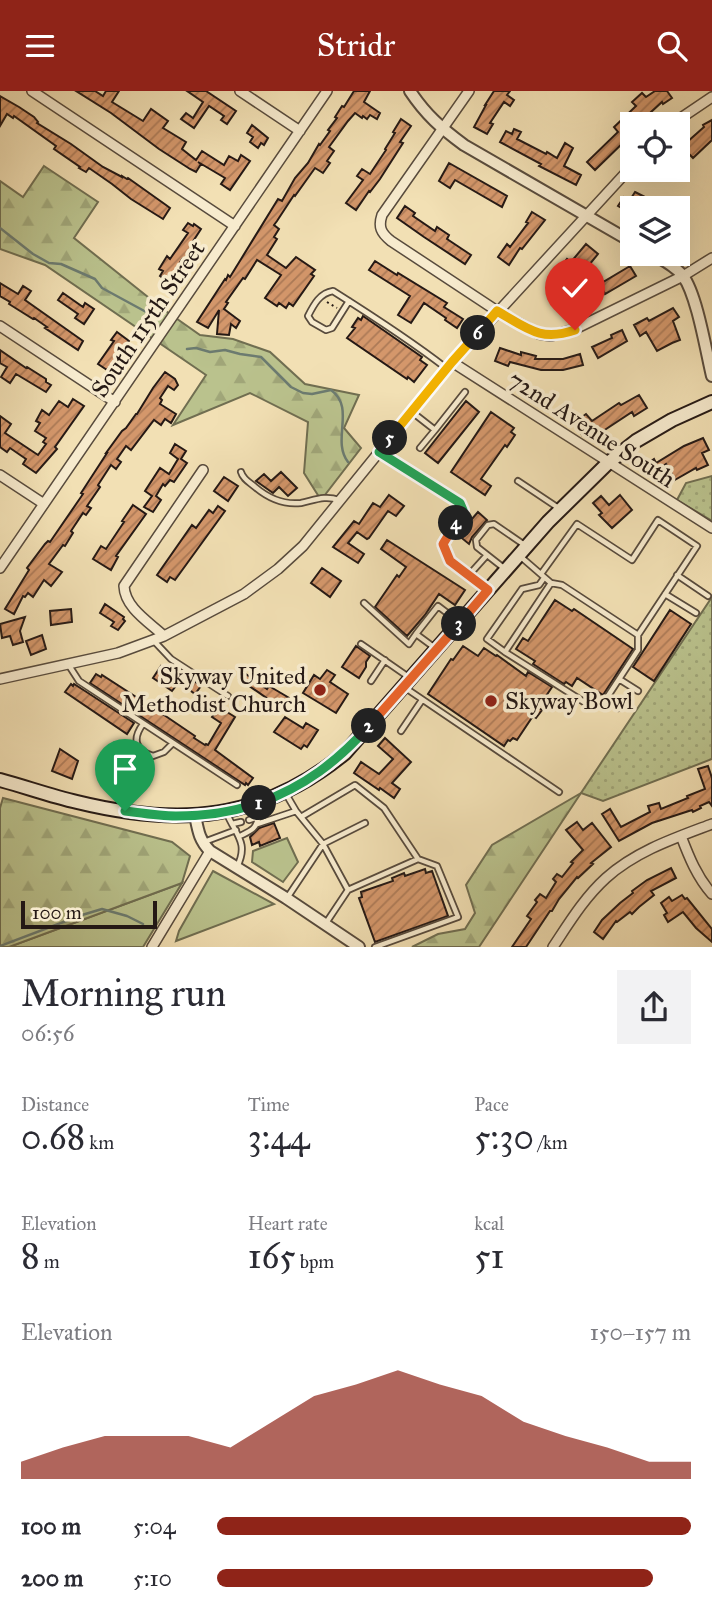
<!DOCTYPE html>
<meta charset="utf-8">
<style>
:root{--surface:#fff;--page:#f2f2f3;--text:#2b2b33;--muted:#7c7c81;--accent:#8f2418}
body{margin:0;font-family:"IM FELL Great Primer",serif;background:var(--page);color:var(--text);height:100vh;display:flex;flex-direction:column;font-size:26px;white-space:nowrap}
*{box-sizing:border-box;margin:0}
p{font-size:23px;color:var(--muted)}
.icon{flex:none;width:38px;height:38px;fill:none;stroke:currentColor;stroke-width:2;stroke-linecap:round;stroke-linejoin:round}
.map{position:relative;height:856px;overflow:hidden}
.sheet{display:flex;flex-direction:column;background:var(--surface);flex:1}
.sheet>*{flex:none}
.buttons{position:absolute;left:620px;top:21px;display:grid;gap:14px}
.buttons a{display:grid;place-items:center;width:70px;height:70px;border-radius:0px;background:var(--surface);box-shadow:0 7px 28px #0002;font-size:35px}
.scale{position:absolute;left:21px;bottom:18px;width:136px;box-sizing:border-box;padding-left:7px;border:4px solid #251915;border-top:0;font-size:19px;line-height:24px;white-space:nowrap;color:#251915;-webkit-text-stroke:5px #f7ebce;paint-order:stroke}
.pin{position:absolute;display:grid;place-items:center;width:60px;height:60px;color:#fff;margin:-72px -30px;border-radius:50% 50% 50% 0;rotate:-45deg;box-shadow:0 0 7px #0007}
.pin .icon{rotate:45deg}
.km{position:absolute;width:35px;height:35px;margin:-18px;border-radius:50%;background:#222;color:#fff;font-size:19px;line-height:35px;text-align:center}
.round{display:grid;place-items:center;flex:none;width:74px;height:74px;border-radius:0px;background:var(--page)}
.summary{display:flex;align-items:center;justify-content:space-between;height:119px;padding:0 21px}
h1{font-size:38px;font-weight:600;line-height:52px}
.figures{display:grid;grid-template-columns:repeat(3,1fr);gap:10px;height:119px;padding:7px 21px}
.figures div{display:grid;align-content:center}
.figures b{font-size:35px;font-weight:600}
.figures small{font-size:19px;font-weight:400}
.figures p{font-size:19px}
.chart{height:196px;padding:14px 21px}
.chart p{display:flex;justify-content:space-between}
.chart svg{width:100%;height:126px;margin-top:7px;fill:var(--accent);opacity:.7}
ul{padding:0 21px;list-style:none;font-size:23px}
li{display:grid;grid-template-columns:112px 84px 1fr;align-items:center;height:52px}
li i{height:18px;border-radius:9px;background:var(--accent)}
header{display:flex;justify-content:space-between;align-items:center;height:91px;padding:0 21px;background:var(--accent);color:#fff;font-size:32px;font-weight:600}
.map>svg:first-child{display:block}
</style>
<header><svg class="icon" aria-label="menu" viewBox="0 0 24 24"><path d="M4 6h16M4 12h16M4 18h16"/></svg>Stridr<svg class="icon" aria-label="search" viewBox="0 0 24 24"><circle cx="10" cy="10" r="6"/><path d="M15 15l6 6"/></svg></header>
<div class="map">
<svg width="712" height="856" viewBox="0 0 712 856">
<defs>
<pattern id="forest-firs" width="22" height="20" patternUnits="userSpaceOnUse" patternTransform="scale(1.75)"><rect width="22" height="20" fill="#bac28d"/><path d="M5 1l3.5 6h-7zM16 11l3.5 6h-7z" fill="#a0a679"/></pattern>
<pattern id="park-dots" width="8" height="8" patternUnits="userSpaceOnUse" patternTransform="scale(1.75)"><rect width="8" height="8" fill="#bac28d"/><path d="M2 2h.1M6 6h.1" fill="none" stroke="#a0a679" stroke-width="1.8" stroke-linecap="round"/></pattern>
<pattern id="building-hatch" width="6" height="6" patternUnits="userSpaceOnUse" patternTransform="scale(1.75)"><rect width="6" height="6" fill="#d4976b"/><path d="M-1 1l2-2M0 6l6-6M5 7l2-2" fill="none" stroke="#ac7a57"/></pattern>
</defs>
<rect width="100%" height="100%" fill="#f2e0b4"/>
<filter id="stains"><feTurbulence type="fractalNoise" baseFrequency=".00286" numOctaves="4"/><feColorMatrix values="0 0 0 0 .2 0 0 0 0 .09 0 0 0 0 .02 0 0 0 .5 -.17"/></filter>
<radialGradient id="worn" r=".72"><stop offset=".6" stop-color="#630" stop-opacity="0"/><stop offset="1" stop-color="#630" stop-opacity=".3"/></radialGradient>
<path fill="#bac28d" stroke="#706e51" stroke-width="2" d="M287 747 298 771 283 791 252 771 253 760Z
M213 780 274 813 176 850 179 840Z
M182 792 143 856H9Z"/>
<path fill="url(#forest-firs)" stroke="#706e51" stroke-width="2" d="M44 75 98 111 74 147 163 218 200 244 233 248 270 261 305 293 359 304 344 337 361 357 321 409 304 382 308 331 250 302 173 334 206 284 45 174 0 158V90L23 106Z
M581 702 479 856H412L438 843 465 838 475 822 466 794 492 754Z
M3 707 172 751 190 765 182 792 9 856H0V717Z"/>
<path fill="url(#park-dots)" stroke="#706e51" stroke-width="2" d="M712 385V430L677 409 686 392Z
M712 506V668L603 710 581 702Z"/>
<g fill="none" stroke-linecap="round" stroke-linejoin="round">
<path stroke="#6c7b70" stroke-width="2.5" d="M0 137 33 163 49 172 61 173 95 188 102 197 148 222
M187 258 196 257 210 261 225 259 240 263 261 266 291 296 303 302 312 303 331 299C356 317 331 349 348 371
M0 855 82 824 102 818 127 825 143 833"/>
</g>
<path fill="url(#building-hatch)" stroke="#251915" stroke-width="2" d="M76 0H95L103 5 106 0H119L112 11 143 30 151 18 168 30 163 37 186 51 182 58 196 69 202 60 224 74 229 65 238 70 241 64 250 70 230 99 221 93 225 87 198 71 201 73 196 81 190 78 159 58 111 22Z
M187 0H206L236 20 227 33 221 29 224 25 209 15 194 37 181 28 186 22 193 27 203 11Z
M354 0H370L364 11 380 22 377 28 370 24 367 28 363 25 362 27 355 22 348 30 329 56 334 60 327 70 330 72 323 82 315 77 295 105 294 104 277 130 274 134 279 138 274 146 277 148 267 164 286 177 296 166 315 179 311 183 314 185 293 215 289 212 286 217 279 212 277 215 265 207 281 184 257 169 245 188 243 187 226 211 228 212 224 218 240 230 236 237 231 233 229 244 217 243 219 219 208 237 197 231 225 188 226 189 228 184 230 186 278 108 282 110 295 87 308 72 319 53 320 54 330 40 328 39 337 27 335 26 342 15 344 16Z
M494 0H510L507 4 514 9 510 15 504 11 490 32 493 33 487 43 474 36 486 14H485Z
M655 0H667L672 7 663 13 662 11 638 33H632V43L595 79 587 71 618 41 614 36 636 15 632 11 642 2 646 6Z
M0 5 19 16 34 26 38 31 37 32 71 53 103 76 122 86V85L127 88 128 87 166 114 170 117 163 128 131 108 112 93 89 77 86 81 79 77 80 76 54 58 56 55 14 25 13 27 7 23 0 35Z
M401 28 411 35 400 51 403 52 380 88 370 101 369 100 356 119 346 112 363 89 357 85 362 78 370 83 386 59 385 58 395 42 393 41Z
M712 29V49L693 67 688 62 677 72V60L704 36 703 34Z
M252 34 268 47 264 54 261 52 258 57 250 51 253 46 247 42Z
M514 38 521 41 517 48 546 63 547 61 557 67 565 52 573 57 564 75 581 84 576 94 539 75 541 73 500 51 506 40 512 43Z
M449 72 507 105 502 116 455 89 450 97 439 90Z
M635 101 645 106 640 115 644 117H632V123L618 115 624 106 630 109Z
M405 115 415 122 413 125 435 140 437 136 449 144 447 148 471 164 465 173 424 146 397 127Z
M532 121 545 129 522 158 520 157 509 174 498 166 507 153 510 156 528 132 526 131Z
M188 132 193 135 194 133 201 138 190 155 193 157 187 165 182 168 169 191 160 185 163 180 159 178 167 165 170 168 188 142 183 139Z
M586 153 598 163 589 174 585 170 556 201 551 190 560 181 558 179 567 168 571 171Z
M375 170 397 184 398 182 447 212 444 216 463 228 457 237 445 229 446 227 424 212 411 232 398 224 410 205 369 179Z
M630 175 636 185 605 203 600 193Z
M0 192 18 203 23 195 31 200 25 209 83 250 78 259 45 237 47 236 34 227 33 228 9 213 10 211 0 205Z
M63 202 83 216 85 212 94 218 84 233 75 227 78 223 58 209Z
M673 217 679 226 673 230 680 249 672 252 657 260 646 241 640 245 634 234 647 227 649 230Z
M363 225 422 266 420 269 427 274 414 291 408 286 407 288 347 247 355 237 352 236 358 227 361 229Z
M622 239 627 250 598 267 592 256 612 247 611 244Z
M117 241 129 250 107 279 98 273 114 250 111 249Z
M500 257 521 264V261L536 265 535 268H563L580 263 583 274 563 279H541L510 271 508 275 495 270Z
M0 259 26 277 27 276 46 288V291L51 294 46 301 16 283 10 292 1 286 7 276 0 272Z
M165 281 175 288 178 294 174 299 168 295 160 307 162 309 160 313 176 323 171 332 165 328 161 334 154 329 131 359 126 355 117 368 121 371 116 378 111 374 98 394 100 396 87 415 91 417 86 424 83 422 71 440 73 442 65 455 63 454 49 473 62 481 51 495 44 489 33 506 28 502 25 506 23 505 14 523 5 518 29 479 27 477 45 453 48 450 50 451 83 403 81 402 107 362H106L122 340 126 337 136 323H137L153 297Z
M639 304 647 317 634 325 632 321 594 346 588 339 582 344 574 332 586 323 592 330 619 312 621 314Z
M73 308 84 315 55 356 57 358 36 382 23 373 26 368 10 357 7 361 0 356V325L11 333 5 342 38 364 46 353 43 351 46 347 35 340 40 332 36 330 42 319 49 324 59 310 68 316Z
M466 310 479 321 438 372 425 362Z
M491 321 514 337 511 341 515 344 507 356 505 354 481 388 491 395 485 404 451 381Z
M703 347 709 359 702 362 708 374 697 379 696 377 673 390 672 383 666 373 649 385 643 376 654 368 656 372 684 355Z
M175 353 186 360 181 368 187 372 174 391 170 389 165 395 163 393 156 405 161 409 153 421 144 416 152 405 145 400 160 377 169 383 178 368 170 362Z
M281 381 297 397 288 405 279 396 273 402 256 390 264 383 271 390Z
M224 386 238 395 228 410 214 400Z
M389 404 404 415 396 425 388 420 369 447 367 448 357 441 348 452 364 463 358 472 333 456 354 430 359 433 373 412 380 416Z
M620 404 632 419 612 437 599 424 602 422 593 412 601 405 609 414Z
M133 414 146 423 116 465 118 466 111 479 93 468 101 455 106 458 124 431 122 430Z
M218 415 225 420 175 489 170 486 167 491 157 484 192 434 196 437 209 419 213 422Z
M478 421 487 429 472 446 469 453 458 444Z
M387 449 465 499 455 514 439 503 425 524 407 545 375 516 397 484 399 486 406 476 381 458Z
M322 477 341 490 330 506 311 492Z
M555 509 572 520 574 518 633 558 603 604 577 587 572 595 566 591 564 593 533 573 535 570 516 558 523 547 528 550Z
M105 513 124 526 123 528 125 530 118 539 111 535 114 531 100 522Z
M71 518 72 531 51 534 50 520Z
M670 519 691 533 654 590 633 576Z
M25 526 20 540 23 551 13 554 10 545 2 547 0 533Z
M42 544 46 558 31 564 26 550Z
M356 555 370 565 366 571V576L359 587 342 576Z
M463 555 478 565 484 557 496 565 497 564 526 585 528 581 552 596 538 617 542 619 536 627 533 625 517 649 513 647 510 650 508 649 504 655 428 603 451 568 453 569Z
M161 575 171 582 175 576 201 595 195 603 179 591 172 600 153 587Z
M327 579 335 584 330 591 348 603 336 622 303 602 314 584 320 588Z
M243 581 267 598 269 595 291 608 284 619 239 588Z
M96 583 101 586 102 584 167 626 195 645 194 647 205 654 206 653 208 654 221 632 212 626 219 616 235 626 215 659 253 687 248 694 246 692 245 694 90 592Z
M71 593 73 595 74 593 85 600 134 632 127 643 65 601Z
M285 626 303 637 306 632 318 639 307 656 304 654 301 658 274 641Z
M385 647 411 671 392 692 400 698 394 707 380 697 379 699 354 682 361 671 379 683 393 668 378 655Z
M114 652 131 663 130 665 150 678 146 684 142 682 138 688 105 666Z
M60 658 78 670 72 688 52 680Z
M708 675 712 687V715L709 711 700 715 701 717 693 721 692 719 652 732 619 750 602 723 610 718 621 736 650 721 648 715 659 712 661 718 688 707 687 705 705 698 698 678Z
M577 731 583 739 592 732 611 756 591 772 593 773 578 787 577 786 559 808 552 820H550L526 856H512L531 828 527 825 537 811 535 809 540 803 546 807 556 791 553 788 557 783 562 786 573 772 571 771 583 759 566 739Z
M274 732 280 747 260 755 259 751 252 754 250 746 259 737Z
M671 777 676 787 651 800 654 804 639 816 632 823 630 821 617 831 616 830 603 848 594 841 602 829 620 812 633 802 632 800 647 789Z
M425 778 426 782 432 780 448 825 375 851 359 807 362 806 361 801 393 790 392 787 404 782 405 785Z
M682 804 685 808 687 807 712 838V851L696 837 683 821 668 831 664 824 667 822 661 812 669 806 672 810Z"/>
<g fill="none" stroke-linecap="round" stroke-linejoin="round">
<g stroke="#584b3d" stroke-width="8">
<path id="service" d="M349 210 332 237 326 239 312 231 308 225C314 213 320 202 333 200 371 224 410 249 446 277
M412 321 435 339 465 301
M420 357 435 339
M380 362 460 412 463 419 443 453 450 470 485 497
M241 381C243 388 249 391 255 396 268 407 284 414 301 412 315 409 325 404 339 409
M518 390 560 418
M521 466 551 492 562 494 638 544 697 455 658 429 632 469 577 433 541 483
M505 478 477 456 476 449 488 434 494 433 526 455
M469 484 487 464
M677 484 708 505
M544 487 539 494 522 498 487 548 505 561 551 492
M665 503 696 522
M364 512 409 553 416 543
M154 550 171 568 228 605
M361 553 410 587
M435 557 416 543 438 515 459 531
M505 561 584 611 606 608
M68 573 79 590 237 694
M619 588 638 600
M371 590 385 569
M404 596 559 701
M618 617 606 608 638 559V544
M143 633C132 648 135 659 153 665L164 661 173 652
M401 640 422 609
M286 703 296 720 323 753 348 799
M227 723C236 744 249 752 237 776
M301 726 355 694 384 717 418 768
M249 729 258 726 255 713
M232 733 241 731
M257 733 296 720
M240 745C250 740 257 738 258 726
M204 751 236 739
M287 807 323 753 365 732
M326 832 348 799 418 768 437 775 458 826 375 856"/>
</g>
<g stroke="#584b3d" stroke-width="12">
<path id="minor" d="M32 0 235 135
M240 0 300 40
M469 0 382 124C378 136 381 142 391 150L497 220 539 243 551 245 575 238 683 185 712 167
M672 33 712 6
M0 235 115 311
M452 271 712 437
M0 384 44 413
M0 477 327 0
M164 545C149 531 125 517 124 495L203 379
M0 588 118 562 164 545 244 503 278 478 303 455 452 271 632 75
M681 745C689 766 697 786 712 803
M152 856 210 760
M553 856C569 832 584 807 606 787 636 760 675 747 712 733"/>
</g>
<g stroke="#584b3d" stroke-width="14">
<path id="tertiary" d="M410 0C426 24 441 37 464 54L632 151
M652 163C663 169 675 175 683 185 697 204 706 260 712 285
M195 724C198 739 199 749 210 760L286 807 359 856"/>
</g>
<g stroke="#251915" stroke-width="16">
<path id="secondary" d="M0 689C26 696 51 705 77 711 179 736 262 730 345 662L548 431 608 372 636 350 672 329 712 311"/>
</g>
<path stroke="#251915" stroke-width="2" stroke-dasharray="2 3.5" stroke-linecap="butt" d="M327 211 337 217"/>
<use href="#service" stroke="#f7ebce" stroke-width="4.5"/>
<use href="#minor" stroke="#f7ebce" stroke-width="9"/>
<use href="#tertiary" stroke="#f7ebce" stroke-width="10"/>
<use href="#secondary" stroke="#f7ebce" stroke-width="12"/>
</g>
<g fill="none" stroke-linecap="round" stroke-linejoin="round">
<g stroke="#fff" stroke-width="14">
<path id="split-1" d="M125 720C141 722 159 725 176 725 203 725 233 721 259 712"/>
</g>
<g stroke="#fff" stroke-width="14">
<path id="split-2" d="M259 712C304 696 338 670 369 635"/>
</g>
<g stroke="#fff" stroke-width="14">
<path id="split-3" d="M369 635 459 533"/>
</g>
<g stroke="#fff" stroke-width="14">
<path id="split-4" d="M456 432 443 453 450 470 488 499 459 533"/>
</g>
<g stroke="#fff" stroke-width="14">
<path id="split-5" d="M390 347 379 361 460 412 463 419 456 432"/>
</g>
<g stroke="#fff" stroke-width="14">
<path id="split-6" d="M390 347 452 271 478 242"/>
</g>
<g stroke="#fff" stroke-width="14">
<path id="split-7" d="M478 242 497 220C527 237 540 251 575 239"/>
</g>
<use href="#split-1" stroke="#22a559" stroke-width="9"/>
<use href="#split-2" stroke="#22a559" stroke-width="9"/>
<use href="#split-3" stroke="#f0652b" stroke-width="9"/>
<use href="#split-4" stroke="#f0652b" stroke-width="9"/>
<use href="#split-5" stroke="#22a559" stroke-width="9"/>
<use href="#split-6" stroke="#f5b400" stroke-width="9"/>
<use href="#split-7" stroke="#f5b400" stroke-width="9"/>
</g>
<g fill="#8f2418" stroke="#f7ebce" stroke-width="2.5">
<circle cx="320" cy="599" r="7"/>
<circle cx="491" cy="610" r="7"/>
</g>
<g text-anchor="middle" stroke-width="7" stroke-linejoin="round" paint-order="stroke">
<g font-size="24" fill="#251915" stroke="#f7ebce">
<text transform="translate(148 228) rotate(-56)" y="8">South 115th Street</text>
<text transform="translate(592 338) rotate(33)" y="8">72nd Avenue South</text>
</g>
<g font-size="24" fill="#251915" stroke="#f7ebce" text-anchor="end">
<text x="306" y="593">Skyway United<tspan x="306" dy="28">Methodist Church</tspan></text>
<text x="505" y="618" text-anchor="start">Skyway Bowl</text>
</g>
</g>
<rect width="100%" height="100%" filter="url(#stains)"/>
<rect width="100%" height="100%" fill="url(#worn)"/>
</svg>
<div class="buttons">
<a><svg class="icon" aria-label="locate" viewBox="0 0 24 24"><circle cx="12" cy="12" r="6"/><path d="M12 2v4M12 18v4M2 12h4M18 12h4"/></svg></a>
<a><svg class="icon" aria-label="layers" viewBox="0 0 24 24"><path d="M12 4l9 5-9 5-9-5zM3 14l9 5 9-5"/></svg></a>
</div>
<div class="scale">100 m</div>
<div class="pin" style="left:125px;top:720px;background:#1e9e55"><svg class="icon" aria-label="arrive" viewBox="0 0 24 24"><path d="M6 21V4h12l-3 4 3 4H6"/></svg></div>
<div class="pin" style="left:575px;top:239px;background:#d93025"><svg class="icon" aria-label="check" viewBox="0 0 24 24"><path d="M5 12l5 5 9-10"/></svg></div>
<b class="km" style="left:259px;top:712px">1</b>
<b class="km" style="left:369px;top:635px">2</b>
<b class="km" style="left:459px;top:533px">3</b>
<b class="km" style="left:456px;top:432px">4</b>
<b class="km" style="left:390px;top:347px">5</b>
<b class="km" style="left:478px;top:242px">6</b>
</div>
<section class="sheet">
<div class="summary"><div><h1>Morning run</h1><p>06:56</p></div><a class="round"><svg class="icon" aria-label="share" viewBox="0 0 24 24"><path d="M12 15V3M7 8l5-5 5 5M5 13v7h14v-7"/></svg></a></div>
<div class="figures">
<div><p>Distance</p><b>0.68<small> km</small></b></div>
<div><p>Time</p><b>3:44</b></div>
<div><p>Pace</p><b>5:30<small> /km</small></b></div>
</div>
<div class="figures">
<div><p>Elevation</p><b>8<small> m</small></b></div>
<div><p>Heart rate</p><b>165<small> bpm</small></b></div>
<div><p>kcal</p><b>51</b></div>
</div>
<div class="chart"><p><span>Elevation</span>150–157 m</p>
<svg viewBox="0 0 160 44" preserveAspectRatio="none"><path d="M0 44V38L10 33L20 29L30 29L40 29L50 33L60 24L70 15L80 11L90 6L100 11L110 15L120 24L130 29L140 33L150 38L160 38V44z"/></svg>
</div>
<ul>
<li><b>100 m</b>5:04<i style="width:100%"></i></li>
<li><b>200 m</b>5:10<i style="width:92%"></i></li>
</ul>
</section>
